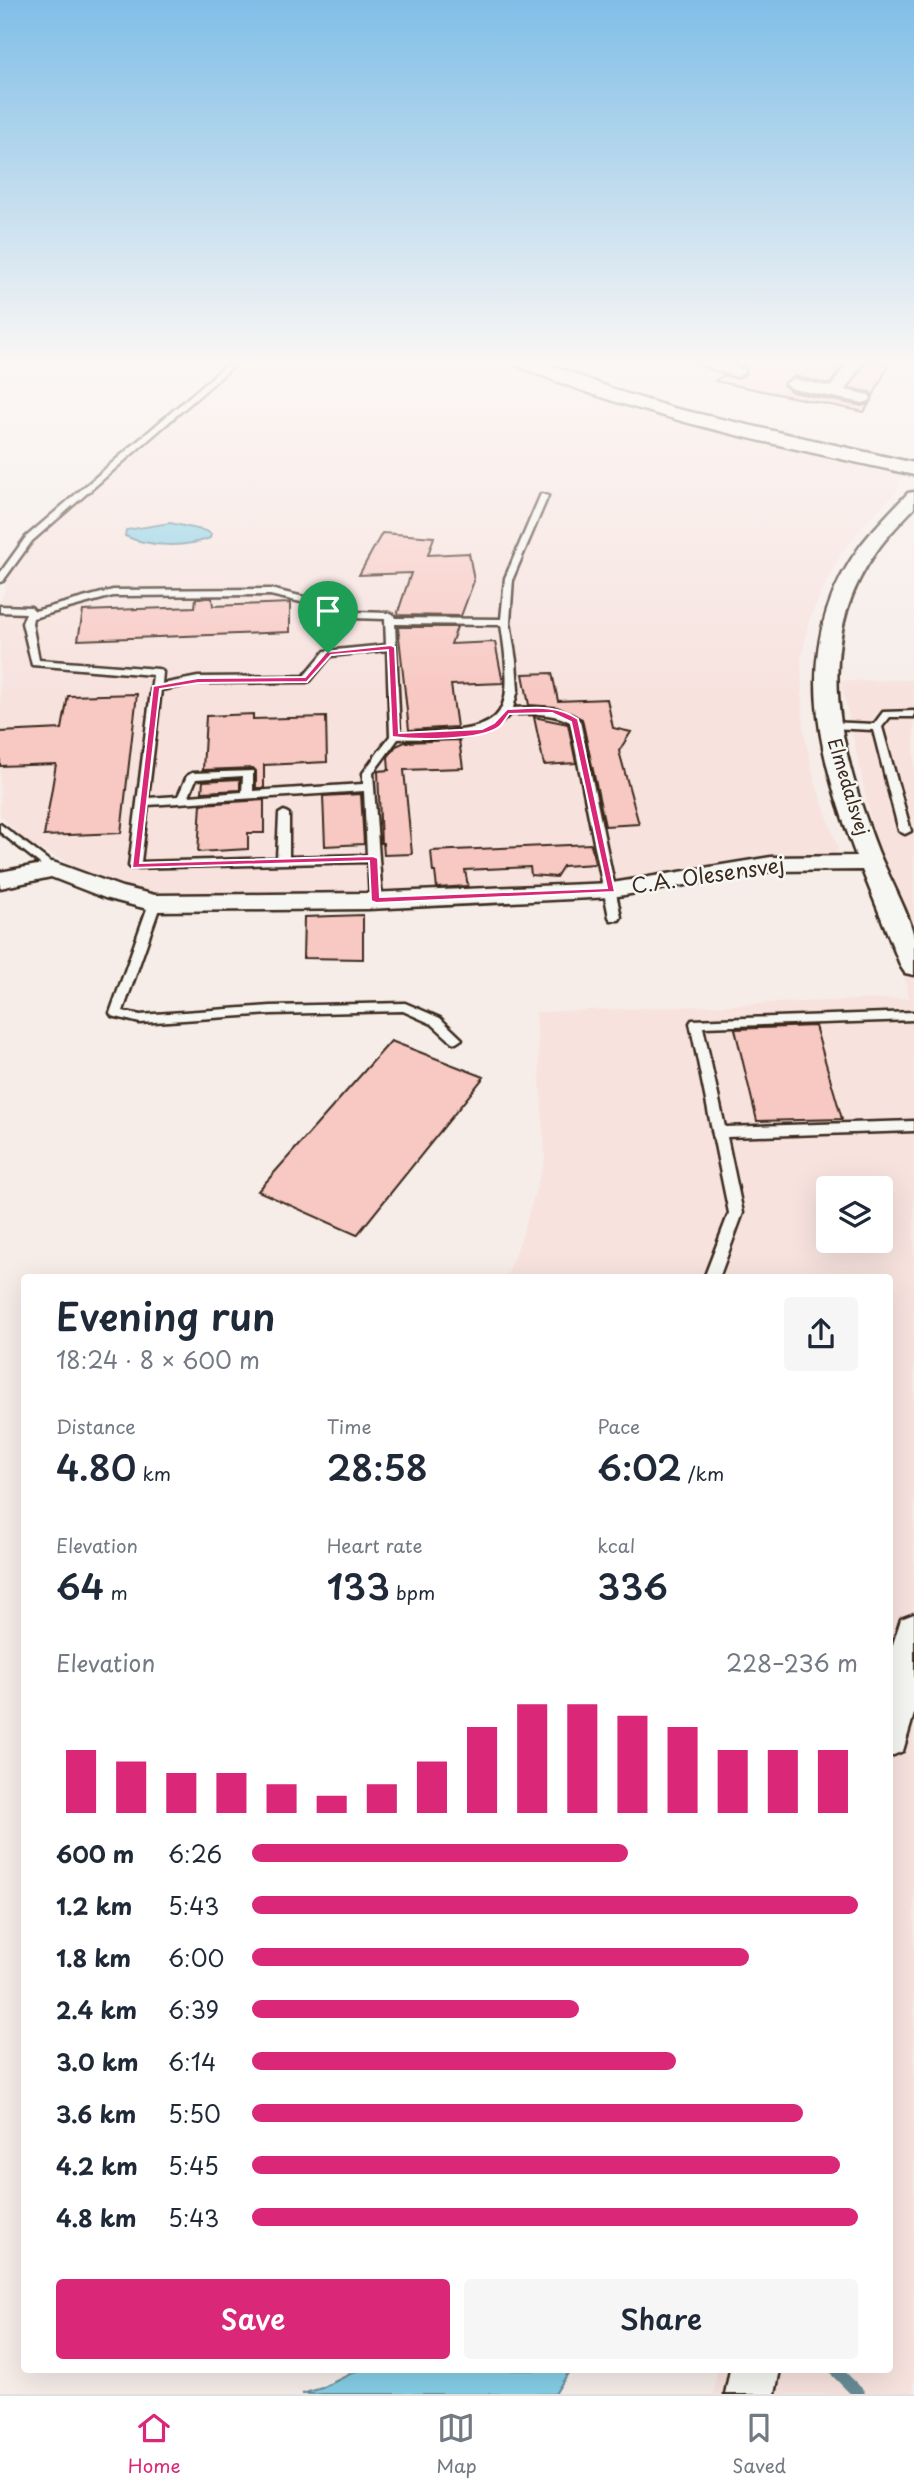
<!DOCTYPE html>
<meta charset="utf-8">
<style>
:root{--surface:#fff;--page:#f6f6f7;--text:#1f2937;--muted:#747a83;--line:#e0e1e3;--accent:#db2777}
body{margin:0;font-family:"Playpen Sans",sans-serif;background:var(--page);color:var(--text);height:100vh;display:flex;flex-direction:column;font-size:26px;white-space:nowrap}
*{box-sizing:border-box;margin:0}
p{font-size:23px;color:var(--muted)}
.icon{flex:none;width:38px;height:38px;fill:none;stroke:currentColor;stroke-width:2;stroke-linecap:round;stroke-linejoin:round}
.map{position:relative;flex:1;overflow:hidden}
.panel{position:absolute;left:21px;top:1274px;width:872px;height:1099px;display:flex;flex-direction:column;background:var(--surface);border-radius:7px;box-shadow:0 7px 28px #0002}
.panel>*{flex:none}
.tools{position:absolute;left:816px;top:1176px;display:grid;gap:14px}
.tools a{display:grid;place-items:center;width:77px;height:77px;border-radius:7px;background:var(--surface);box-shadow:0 7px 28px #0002;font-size:35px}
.pin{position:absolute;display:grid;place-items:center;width:60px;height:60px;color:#fff;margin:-72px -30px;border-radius:50% 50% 50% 0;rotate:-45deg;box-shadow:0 0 7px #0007}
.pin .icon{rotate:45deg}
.round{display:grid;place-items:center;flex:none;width:74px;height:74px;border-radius:7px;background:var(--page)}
.summary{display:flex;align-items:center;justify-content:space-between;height:119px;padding:0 35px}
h1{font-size:38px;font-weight:600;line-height:52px}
.metrics{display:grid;grid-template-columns:repeat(3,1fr);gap:10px;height:119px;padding:7px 35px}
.metrics div{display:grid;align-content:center}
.metrics b{font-size:35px;font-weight:600}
.metrics small{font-size:19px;font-weight:400}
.metrics p{font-size:19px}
.chart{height:196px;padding:14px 35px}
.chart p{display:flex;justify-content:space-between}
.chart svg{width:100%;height:126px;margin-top:7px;stroke:var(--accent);stroke-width:6}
.button{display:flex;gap:14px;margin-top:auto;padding:14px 35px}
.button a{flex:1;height:80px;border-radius:7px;background:var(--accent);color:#fff;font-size:28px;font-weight:600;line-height:80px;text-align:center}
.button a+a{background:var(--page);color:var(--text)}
ul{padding:0 35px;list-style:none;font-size:23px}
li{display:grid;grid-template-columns:112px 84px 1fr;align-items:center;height:52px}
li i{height:18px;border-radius:9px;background:var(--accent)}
.menu{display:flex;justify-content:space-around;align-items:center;height:98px;border-top:2px solid var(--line);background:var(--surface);font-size:19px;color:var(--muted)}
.menu a{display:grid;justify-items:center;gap:4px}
.menu .selected{color:var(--accent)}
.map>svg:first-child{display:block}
</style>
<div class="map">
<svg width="914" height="2394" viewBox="0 0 914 2394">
<rect width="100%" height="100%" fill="#f6ede9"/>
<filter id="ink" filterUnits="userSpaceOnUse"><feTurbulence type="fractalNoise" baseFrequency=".0143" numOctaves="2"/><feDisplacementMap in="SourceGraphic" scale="14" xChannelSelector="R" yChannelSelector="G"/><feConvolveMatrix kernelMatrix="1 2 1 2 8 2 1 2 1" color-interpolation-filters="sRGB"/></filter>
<g filter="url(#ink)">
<path fill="#f7e2de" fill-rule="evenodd" d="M244 361H503L539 378 691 425 897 473 902 478 895 493 866 522 842 552 825 585 809 620 801 660 803 727 814 779 839 850 829 856 759 860 647 878 557 885 373 896 173 897 136 892 76 873 62 859 30 845 0 815V605L10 571 17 557Z
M914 680V2394H714L717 2370H889V1278H506L520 1242 545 1159 536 1012 909 998 841 681ZM828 1188H880V1241H828Z"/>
<path fill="#85cee6" stroke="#678c96" stroke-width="2" d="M170 523 206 531 211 534 210 538C185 548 150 547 125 536L126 530Z
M358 2370H570L555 2394H302L322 2388Z"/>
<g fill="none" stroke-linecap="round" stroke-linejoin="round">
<path stroke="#678c96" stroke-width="12" d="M837 2372 859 2394"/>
</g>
<path fill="#f8c8c3" stroke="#3b2a1e" stroke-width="2" d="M741 361H845L830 384 794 376 783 385 792 392 862 406 869 404 864 412 715 381 723 375 736 379 746 374 745 368 737 364Z
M866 361H891L873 396 870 392 849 388Z
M382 533 434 537 428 555 469 553 474 581 461 616 397 615 411 573 359 575Z
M196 598H212L213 606 290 603V632L78 640 83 611 195 607Z
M398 627H457L451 644 495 642 503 683 451 685 457 727 409 730Z
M552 673 558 701 607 699 613 728 631 732 619 751 639 824 605 826 582 719 557 707 529 705 523 674Z
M137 694 121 833 44 836 56 764 0 766V732L62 729 68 696Z
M253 714V719L326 717 327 762 264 765V788H256V771L253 768 203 770 206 716Z
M534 717 568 724 576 763 544 765Z
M459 740 463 768 404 770 412 854 384 855 383 843H381L378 771 389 770 388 757 396 746 405 742Z
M240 779V790L202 792 203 781Z
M361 794 364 844 325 846 323 796Z
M264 800V833H248V849L198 852 201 804Z
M591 844 595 864 563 866 556 877 531 875 530 867 465 870 468 886 437 888 435 872H433L431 851Z
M363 915V959L303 958 304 917Z
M815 1026 842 1119 757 1121 735 1029Z
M391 1041 484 1077 357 1235 258 1191Z"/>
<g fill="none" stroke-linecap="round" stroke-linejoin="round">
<g stroke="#3b2a1e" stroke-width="5">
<path id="service" d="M231 361H239L32 541 3 581 0 582V573L26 537Z
M541 494 548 496 513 578 510 622 516 661 518 690 513 708C536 707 562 705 580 721L621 917 619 920H611L609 917 570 722C551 712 531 714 510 714 485 744 434 738 398 739L373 773 382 901 380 904H372L370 901 368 862 131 868 129 866 153 675 32 665 22 623 26 613 0 612V606L31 607 35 611 113 590 270 589 317 600 322 611 390 613 393 614 395 618 501 619 505 578ZM270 595 310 604 313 614 318 617 385 619 386 645 325 651 304 676 198 677 162 684 163 672 158 669 39 660 32 623 33 618 113 596ZM395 624 501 625C518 732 499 730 400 733ZM387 650 390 736 363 773V784L253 791V771L192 773 187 776 178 796 148 798 161 690 198 683 307 682 310 681 331 656ZM243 776 242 792 189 796 196 779ZM364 791 367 855 289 857V814L284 811 279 814 277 858 141 862 148 805Z
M914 711V717H890L882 727 911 831 905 834 899 831 873 730 829 728 824 725 829 722 874 724 883 712Z
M0 824 57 867V871H49L0 832Z
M155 899 161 903 123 1011 140 1015 271 1006 405 1003 440 1018 462 1039 456 1043 452 1042 432 1024 403 1011 271 1014 140 1023 112 1016 110 1013 149 903Z
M914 1012V1020L703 1027 725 1127 914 1121V1131L727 1137 743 1213 719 1278H704L729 1213 690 1023 692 1020Z"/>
</g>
<g stroke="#3b2a1e" stroke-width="5">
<path id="minor" d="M691 361H717L743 369 745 372 737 377Z
M849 361H864L845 390 869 395 871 398 869 401 863 403 793 389 785 384 793 379 831 387Z
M914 492V508C901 522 887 536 876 552 810 644 841 755 878 851 886 871 912 919 914 938 914 950 914 963 914 975L905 973 901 967 862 870 771 871 612 897 368 909 155 911 105 898 51 877 0 888V872L53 862 122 887 155 895 368 893 612 883 771 857 856 856C817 751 788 644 861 545 875 527 892 510 908 493Z
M914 1614V1714L903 1751 889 1757V1657L901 1619Z
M730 2370H780L775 2394H725Z"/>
</g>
<g stroke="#3b2a1e" stroke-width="5">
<path id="tertiary" d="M513 361H540L624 393 673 408 914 463V475C779 445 644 419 515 365Z"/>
</g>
<use href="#service" fill="#f6f6f2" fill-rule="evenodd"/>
<use href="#minor" fill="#f6f6f2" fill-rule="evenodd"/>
<use href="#tertiary" fill="#f6f6f2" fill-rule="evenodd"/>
</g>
</g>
<linearGradient id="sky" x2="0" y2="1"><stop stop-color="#80bee7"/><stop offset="0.52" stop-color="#fbf7f5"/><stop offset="1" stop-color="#fbf7f5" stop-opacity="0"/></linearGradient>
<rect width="914" height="697" fill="url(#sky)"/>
<path fill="#db2777" stroke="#fff" stroke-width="2" fill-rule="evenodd" d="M391 645 395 647 399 733 482 729 494 723 507 709C533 708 556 704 578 719L615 892 376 903 371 901 369 861 132 868 153 686 198 678 305 677 326 652ZM388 650 392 737C415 740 481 741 499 727 503 724 506 718 509 714L552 713 571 722 607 888 380 897 378 858 373 856 140 863 160 689 198 683 307 682 331 655Z"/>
<g text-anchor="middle" stroke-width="5" stroke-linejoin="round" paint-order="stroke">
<g font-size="18" fill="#3b2a1e" stroke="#f6f6f2">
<text transform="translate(848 787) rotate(73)" y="6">Elmedalsvej</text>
</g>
<g font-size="21" fill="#3b2a1e" stroke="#f6f6f2">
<text transform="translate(708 876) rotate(-8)" y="7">C.A. Olesensvej</text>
</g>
</g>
</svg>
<div class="tools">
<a><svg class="icon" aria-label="layers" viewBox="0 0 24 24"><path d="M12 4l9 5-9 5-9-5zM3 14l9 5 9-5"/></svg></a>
</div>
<div class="pin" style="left:328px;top:653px;background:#1e9e55"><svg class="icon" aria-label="arrive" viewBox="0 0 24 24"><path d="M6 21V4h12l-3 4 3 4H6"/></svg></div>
<section class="panel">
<div class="summary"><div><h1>Evening run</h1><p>18:24 · 8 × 600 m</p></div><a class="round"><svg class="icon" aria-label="share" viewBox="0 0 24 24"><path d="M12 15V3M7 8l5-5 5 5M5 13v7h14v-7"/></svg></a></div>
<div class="metrics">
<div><p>Distance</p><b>4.80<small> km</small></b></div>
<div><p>Time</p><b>28:58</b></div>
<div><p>Pace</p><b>6:02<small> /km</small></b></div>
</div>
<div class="metrics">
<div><p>Elevation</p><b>64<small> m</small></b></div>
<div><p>Heart rate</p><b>133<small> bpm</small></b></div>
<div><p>kcal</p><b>336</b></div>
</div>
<div class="chart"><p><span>Elevation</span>228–236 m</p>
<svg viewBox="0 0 160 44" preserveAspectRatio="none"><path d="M5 44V22M15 44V26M25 44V30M35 44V30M45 44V34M55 44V38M65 44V34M75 44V26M85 44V14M95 44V6M105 44V6M115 44V10M125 44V14M135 44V22M145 44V22M155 44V22"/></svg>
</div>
<ul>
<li><b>600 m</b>6:26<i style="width:62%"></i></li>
<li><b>1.2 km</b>5:43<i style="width:100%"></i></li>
<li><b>1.8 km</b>6:00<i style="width:82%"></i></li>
<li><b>2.4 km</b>6:39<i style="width:54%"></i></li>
<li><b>3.0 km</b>6:14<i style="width:70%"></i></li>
<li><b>3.6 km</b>5:50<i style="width:91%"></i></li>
<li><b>4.2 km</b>5:45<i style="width:97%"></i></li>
<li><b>4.8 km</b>5:43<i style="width:100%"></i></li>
</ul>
<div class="button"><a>Save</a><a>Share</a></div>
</section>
</div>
<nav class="menu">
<a class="selected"><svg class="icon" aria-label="home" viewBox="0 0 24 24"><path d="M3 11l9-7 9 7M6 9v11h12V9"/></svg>Home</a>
<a><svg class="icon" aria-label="map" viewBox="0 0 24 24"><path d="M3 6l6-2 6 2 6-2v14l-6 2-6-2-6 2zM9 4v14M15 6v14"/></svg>Map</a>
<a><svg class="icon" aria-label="saved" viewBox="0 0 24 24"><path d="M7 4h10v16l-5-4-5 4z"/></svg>Saved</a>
</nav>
